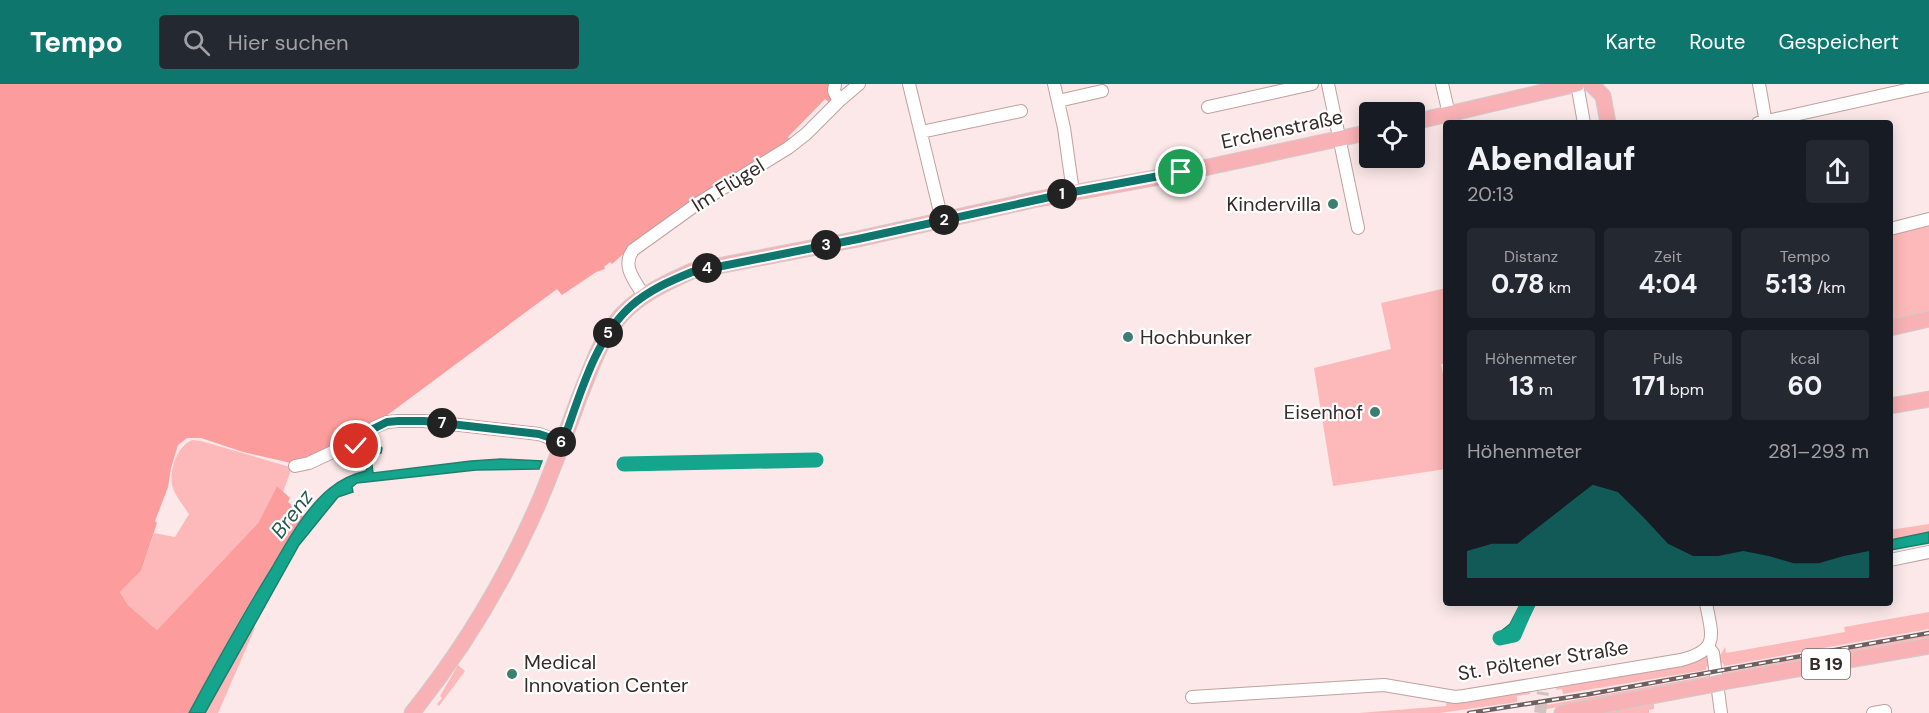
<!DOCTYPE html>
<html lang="de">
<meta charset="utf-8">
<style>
:root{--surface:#171b24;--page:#242831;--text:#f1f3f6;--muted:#9ea1a6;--accent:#0f766e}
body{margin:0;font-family:"DM Sans",sans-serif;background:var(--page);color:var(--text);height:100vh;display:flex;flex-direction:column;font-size:22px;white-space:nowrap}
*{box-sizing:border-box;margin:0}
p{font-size:20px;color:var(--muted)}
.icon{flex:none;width:33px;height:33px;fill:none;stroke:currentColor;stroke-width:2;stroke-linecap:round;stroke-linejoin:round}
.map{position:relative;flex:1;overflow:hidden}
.side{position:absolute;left:1443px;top:36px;width:450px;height:486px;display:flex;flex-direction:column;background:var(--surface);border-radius:6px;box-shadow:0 3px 15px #0003}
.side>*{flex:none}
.buttons{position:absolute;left:1359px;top:18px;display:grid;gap:12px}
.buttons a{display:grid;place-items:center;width:66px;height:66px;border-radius:6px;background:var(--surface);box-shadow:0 3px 15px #0003;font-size:30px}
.pin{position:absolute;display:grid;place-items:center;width:51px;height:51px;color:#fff;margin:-26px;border:3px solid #fff;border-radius:50%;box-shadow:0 2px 6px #0007}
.km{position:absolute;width:30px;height:30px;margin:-15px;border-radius:50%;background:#222;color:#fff;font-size:16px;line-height:30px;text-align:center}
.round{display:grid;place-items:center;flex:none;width:63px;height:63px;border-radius:6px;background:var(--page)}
.head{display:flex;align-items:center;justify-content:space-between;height:102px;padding:0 24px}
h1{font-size:33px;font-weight:800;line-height:45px}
.metrics{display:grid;grid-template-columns:repeat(3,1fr);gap:9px;height:102px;padding:6px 24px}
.metrics div{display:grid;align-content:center;border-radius:6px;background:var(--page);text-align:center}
.metrics b{font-size:26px;font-weight:800}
.metrics small{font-size:16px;font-weight:400}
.metrics p{font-size:16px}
.chart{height:168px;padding:12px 24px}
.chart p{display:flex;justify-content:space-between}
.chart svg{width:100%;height:108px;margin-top:6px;fill:var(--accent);opacity:.7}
header{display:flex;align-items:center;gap:36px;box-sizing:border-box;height:84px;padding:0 30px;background:var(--accent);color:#fff}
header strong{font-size:28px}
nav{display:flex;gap:33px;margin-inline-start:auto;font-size:21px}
.search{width:420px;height:54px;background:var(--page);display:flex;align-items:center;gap:15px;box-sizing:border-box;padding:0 21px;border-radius:6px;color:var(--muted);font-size:22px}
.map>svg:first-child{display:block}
</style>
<header>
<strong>Tempo</strong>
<div class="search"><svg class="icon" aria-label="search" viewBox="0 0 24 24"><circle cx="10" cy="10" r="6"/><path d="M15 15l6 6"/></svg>Hier suchen</div>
<nav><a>Karte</a><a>Route</a><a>Gespeichert</a></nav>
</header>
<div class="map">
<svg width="1929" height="629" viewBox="0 0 1929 629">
<rect width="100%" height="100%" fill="#fce8e8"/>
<path fill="#fdb9b9" d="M1929 135V232L1890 241V145Z
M1446 204V279L1441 280 1446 305V385L1333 402 1314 284 1391 265 1381 219Z
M193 356 201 357 290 383V389L283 408 277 402 258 439 157 546 128 521 120 508 141 487 154 449 175 453 189 430C183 421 175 412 172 401 169 386 178 360 193 356Z
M1929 440V448L1890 456V446Z
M1929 528V545L1724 582 1723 579 1719 580V573L1725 563 1726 569 1845 548 1844 543Z
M252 542 255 544 218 629H205Z
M1929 551V556L1722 594 1721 589Z
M1706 572 1710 576 1711 582 1706 583V586L1563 610 1562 605 1556 606 1557 602Z
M458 581 465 587 439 622 437 620 442 614 440 612Z
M1713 591 1709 597 1535 627V623Z
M1530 606V610L1517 612V618L1440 629H1359L1446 622 1447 614Z
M1654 616V625L1649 626V629H1590Z"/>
<path fill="#fd9c9d" d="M0 0H831L835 15 830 19 825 15 788 53 791 58 638 157 612 180 610 178 604 183 605 185 596 188 562 211 557 205 363 349 347 346 344 361 295 380 243 368 201 354H187L178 361 171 384 168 403 155 437 157 439 141 487 120 508 128 521 157 546 258 439 277 402 290 414 288 418 305 433C261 494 225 562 189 629H0Z"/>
<path fill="#14a58c" stroke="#1e806f" stroke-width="1.5" d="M354 342 382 364 381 369 371 373 373 389 471 377 501 375 542 377 539 385 476 386 357 399 352 403 353 408 338 413 299 461 205 629H189C216 579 243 530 273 482 288 456 306 424 329 405 340 396 352 390 366 387L368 381 367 373 360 368 362 361 352 358 346 353 347 346Z
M1929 448V459L1890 466V456Z
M1521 519H1536C1528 534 1520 555 1502 559L1500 548 1510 540Z"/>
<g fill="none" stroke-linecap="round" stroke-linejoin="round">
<path stroke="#14a58c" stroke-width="15" d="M624 380 816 376
M1500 554 1514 551 1528 519"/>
<path stroke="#d4c2c2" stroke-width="12" stroke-dasharray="12 6" stroke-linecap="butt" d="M1540 629 1543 608"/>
<g stroke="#bfa1a0" stroke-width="14">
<path id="minor" d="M835 0 834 7 839 17
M909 0 942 136
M1054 0 1064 44 1073 108
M1328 0 1358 144
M1442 0 1451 39
M1577 0 1584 39
M1759 0 1766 39
M1058 17 1102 7
M1208 23 1312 0
M1758 39 1929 1
M921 48 1021 27
M1890 145 1929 135
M644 212C635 197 621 182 633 166L697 120 788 64 806 50 839 17 859 0
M295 382 309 379 341 364 356 362 365 351 375 343 387 338 398 337H424L539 350 563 359
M1890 476 1929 468
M1708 563 1713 569 1721 629
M1192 613 1384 601 1455 613 1464 612 1681 576C1720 566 1712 552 1706 519
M1873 629 1885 627V629"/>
</g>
<g stroke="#cfcccc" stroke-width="17">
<path id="major" d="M1591 0 1603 12 1608 39
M1414 38 1577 0
M1890 244 1929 235
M1890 322 1929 315
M1723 598 1929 562
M412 629C465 563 509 489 542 411 555 379 567 347 579 314 589 290 598 261 614 240 633 214 663 200 692 187L858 155 1033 116 1176 90 1370 48
M1562 629 1710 601"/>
</g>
<use href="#minor" stroke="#fff" stroke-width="12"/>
<use href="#major" stroke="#f8b2b5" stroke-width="15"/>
<g stroke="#6e6060" stroke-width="4.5">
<path id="rail" d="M1469 629 1590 610 1929 549"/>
</g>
<use href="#rail" stroke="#fff" stroke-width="2" stroke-dasharray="7" stroke-linecap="butt"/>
<g stroke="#cfcccc" stroke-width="17" stroke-linecap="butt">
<path id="major-bridge" d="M1710 601 1723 598"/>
</g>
<use href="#major-bridge" stroke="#f8b2b5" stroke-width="15"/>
</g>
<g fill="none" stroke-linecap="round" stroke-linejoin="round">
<g stroke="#fff" stroke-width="12">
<path id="route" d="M356 362 371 346 387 338 398 337H424L539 350 563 358C579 314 595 254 631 222 649 206 670 197 692 188L858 155 1073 108 1181 88"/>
</g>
<use href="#route" stroke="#0f766e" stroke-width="8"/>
</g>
<g fill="#3c7e6f" stroke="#fff" stroke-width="2">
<circle cx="1333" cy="120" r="6"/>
<circle cx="1128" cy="253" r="6"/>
<circle cx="1375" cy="328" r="6"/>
<circle cx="512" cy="590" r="6"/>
</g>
<g text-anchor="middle" stroke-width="4.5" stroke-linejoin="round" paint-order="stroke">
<rect fill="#fff" stroke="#726a6a" stroke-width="1.5" x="1802" y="565" width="48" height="30" rx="4.5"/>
<g font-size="18" font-weight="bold" fill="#362a2a">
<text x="1826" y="586">B 19</text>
</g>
<g font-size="20" fill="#362a2a" stroke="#fff">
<text transform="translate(1282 45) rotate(-12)" y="7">Erchenstraße</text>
<text transform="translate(728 101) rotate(-32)" y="7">Im Flügel</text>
<text transform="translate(1543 576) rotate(-9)" y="7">St. Pöltener Straße</text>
</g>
<g font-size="20" fill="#362a2a" stroke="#fff" text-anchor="end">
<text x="1321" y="127">Kindervilla</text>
<text x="1140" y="260" text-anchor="start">Hochbunker</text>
<text x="1363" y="335">Eisenhof</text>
<text x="524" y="585" text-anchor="start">Medical<tspan x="524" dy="23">Innovation Center</tspan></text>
</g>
<g font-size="21" font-style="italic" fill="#26594e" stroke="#fff">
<text transform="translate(292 430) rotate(-53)" y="7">Brenz</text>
</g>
</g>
</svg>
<div class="buttons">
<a><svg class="icon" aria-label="locate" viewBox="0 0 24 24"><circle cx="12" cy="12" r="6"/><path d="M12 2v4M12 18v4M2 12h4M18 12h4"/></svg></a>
</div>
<div class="pin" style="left:1181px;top:88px;background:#1e9e55"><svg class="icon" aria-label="arrive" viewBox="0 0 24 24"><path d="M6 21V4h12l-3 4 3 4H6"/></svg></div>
<div class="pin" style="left:356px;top:362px;background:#d93025"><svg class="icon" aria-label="check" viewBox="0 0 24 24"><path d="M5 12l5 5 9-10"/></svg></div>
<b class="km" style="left:1062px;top:110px">1</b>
<b class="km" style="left:944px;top:136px">2</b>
<b class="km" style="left:826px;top:161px">3</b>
<b class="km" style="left:707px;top:184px">4</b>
<b class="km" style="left:608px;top:249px">5</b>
<b class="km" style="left:561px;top:358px">6</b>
<b class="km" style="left:442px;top:339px">7</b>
<section class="side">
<div class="head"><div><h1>Abendlauf</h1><p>20:13</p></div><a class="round"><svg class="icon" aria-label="share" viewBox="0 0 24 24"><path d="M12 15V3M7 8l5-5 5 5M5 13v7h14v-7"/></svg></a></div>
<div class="metrics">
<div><p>Distanz</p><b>0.78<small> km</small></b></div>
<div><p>Zeit</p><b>4:04</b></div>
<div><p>Tempo</p><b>5:13<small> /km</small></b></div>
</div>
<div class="metrics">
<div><p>Höhenmeter</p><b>13<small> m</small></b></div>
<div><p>Puls</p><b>171<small> bpm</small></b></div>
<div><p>kcal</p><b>60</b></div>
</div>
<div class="chart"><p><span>Höhenmeter</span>281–293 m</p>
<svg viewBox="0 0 160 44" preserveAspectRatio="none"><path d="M0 44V33L10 30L20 30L30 22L40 14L50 6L60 9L70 19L80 30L90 35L100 35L110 33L120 35L130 38L140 38L150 35L160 33V44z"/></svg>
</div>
</section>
</div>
